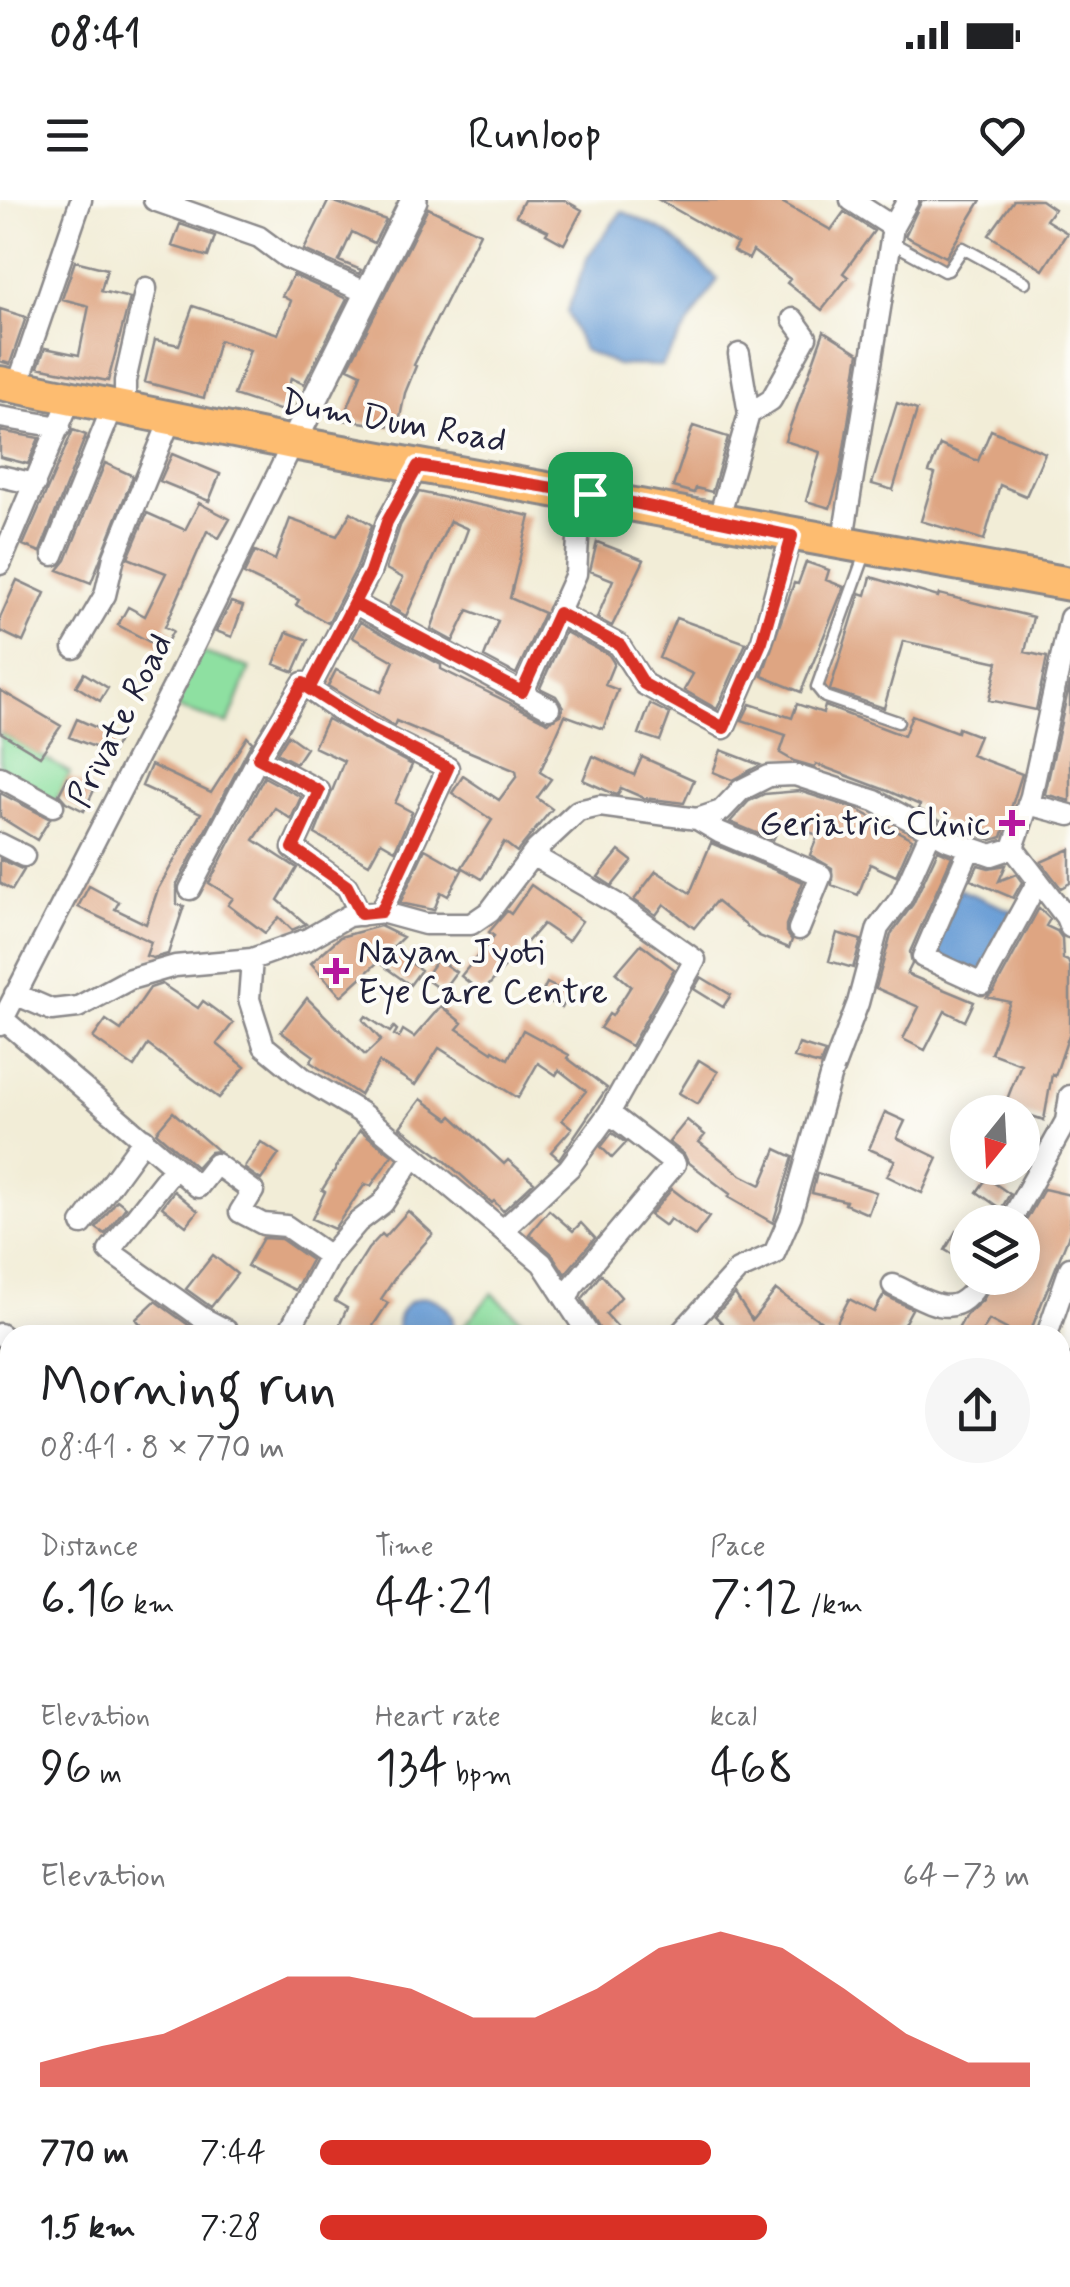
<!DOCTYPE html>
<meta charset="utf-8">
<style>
:root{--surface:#fff;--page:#f6f6f6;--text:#202124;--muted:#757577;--accent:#d93025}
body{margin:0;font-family:Mynerve,sans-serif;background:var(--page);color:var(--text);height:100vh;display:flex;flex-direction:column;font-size:38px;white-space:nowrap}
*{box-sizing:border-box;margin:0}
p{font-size:32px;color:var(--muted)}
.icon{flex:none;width:55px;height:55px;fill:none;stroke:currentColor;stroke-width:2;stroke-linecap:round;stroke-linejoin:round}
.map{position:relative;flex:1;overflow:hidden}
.panel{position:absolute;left:0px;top:1125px;width:1070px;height:962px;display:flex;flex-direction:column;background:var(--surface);border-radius:30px 30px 0 0;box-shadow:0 5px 25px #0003}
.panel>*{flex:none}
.needle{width:65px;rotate:198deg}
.controls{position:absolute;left:950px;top:895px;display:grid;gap:20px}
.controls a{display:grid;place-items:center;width:90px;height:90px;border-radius:50%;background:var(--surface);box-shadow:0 5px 25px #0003;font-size:50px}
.pin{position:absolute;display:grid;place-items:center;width:85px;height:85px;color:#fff;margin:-42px;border-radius:20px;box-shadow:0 5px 15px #0006}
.round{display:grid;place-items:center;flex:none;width:105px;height:105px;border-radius:52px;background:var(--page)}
.summary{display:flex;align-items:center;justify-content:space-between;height:170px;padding:0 40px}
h1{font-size:55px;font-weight:600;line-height:75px}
.metrics{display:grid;grid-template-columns:repeat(3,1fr);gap:15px;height:170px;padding:10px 40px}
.metrics div{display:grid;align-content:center}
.metrics b{font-size:50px;font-weight:600}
.metrics small{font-size:28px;font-weight:400}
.metrics p{font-size:28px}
.chart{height:280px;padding:20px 40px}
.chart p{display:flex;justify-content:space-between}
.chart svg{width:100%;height:180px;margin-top:10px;fill:var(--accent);opacity:.7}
ul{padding:0 40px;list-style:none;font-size:32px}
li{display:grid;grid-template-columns:160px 120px 1fr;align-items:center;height:75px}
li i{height:25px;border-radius:12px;background:var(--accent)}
.status{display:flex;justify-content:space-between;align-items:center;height:70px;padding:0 50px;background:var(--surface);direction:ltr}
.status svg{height:28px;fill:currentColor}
header{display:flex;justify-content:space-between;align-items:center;height:130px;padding:0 40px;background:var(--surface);font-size:45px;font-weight:600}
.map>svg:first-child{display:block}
</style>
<div class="status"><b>08:41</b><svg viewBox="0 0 49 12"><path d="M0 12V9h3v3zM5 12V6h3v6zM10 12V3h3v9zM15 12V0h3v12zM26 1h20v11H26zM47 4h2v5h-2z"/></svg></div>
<header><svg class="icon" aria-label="menu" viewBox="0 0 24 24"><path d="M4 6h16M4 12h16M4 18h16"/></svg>Runloop<svg class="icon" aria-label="heart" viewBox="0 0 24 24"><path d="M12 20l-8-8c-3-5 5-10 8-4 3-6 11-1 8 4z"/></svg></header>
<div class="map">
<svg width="1070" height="2087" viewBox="0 0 1070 2087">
<rect width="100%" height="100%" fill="#fdfcf7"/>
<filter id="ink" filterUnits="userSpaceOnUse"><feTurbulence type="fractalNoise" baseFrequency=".01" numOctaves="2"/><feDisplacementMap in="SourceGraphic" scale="20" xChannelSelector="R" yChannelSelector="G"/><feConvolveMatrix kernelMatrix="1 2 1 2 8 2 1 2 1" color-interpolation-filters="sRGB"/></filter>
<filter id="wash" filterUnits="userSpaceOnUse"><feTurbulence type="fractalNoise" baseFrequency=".0048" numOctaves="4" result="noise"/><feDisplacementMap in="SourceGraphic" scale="40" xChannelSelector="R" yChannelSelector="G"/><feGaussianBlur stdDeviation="2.25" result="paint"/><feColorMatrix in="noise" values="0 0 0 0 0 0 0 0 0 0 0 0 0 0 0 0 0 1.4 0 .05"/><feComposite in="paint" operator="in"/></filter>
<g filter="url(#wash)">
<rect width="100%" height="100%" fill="#f2edd7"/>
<path fill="#8ee0a1" stroke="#58816e" stroke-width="2.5" d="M198 451 250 468 228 524 170 506Z
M0 532 70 573 53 606 0 577Z
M492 1093 538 1135H456Z"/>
<path fill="#6b9ed6" stroke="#466088" stroke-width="2.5" d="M622 11 666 32 718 79 661 166 617 165 583 150 567 112 588 56Z
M959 689 1015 712 979 776 933 752Z
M427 1097C446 1102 457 1115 452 1135H398C394 1113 405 1099 427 1097Z
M1060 1357 1070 1363V1533L1060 1542Z
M1070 1683V1797L1060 1807V1692Z
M664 2078H780L770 2087H654Z"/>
<g id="blocks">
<path fill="#dea582" d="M329 0 386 20 374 43 352 32 339 61 361 70 359 74 304 50Z
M524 0H564L582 10 564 44 546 34 548 31 516 16Z
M659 0H778L831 30 844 12 874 31 843 73 848 77 822 110 787 83 790 79 753 51 749 59 733 51 737 44Z
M922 0H981L946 57 905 36Z
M1014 0H1041L1054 9 1046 20 1067 33 1043 70 989 35Z
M428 8 480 33 414 165 416 166 405 193 398 227 343 220 361 174 348 168Z
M180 24 215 36 208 57 172 46Z
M75 61 107 69 101 91 130 98 108 181 38 167 45 148 79 155 89 106 62 99Z
M293 75 347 99 304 184 291 178 282 211 234 195 250 150 219 140 204 198 145 182 155 140 179 145 193 106 278 134 291 101 282 96Z
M0 109 26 117 10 164 0 161Z
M824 131 859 153 840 274 830 308 806 301 820 252 785 241Z
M897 203 917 210 893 290 872 284Z
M693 226 728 237 712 292 696 288 694 293 673 287Z
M73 230 86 235 40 352 23 345Z
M991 230 1045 253 1026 296 1000 285 984 340 921 321 935 274 929 272 940 245 978 261Z
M0 231 39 238 28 264 0 257Z
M172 254 220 274 209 301 160 281Z
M105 263 133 276 91 383 58 370 66 360Z
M419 292 530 316 510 398 544 413 516 474 484 457 498 421 468 410 453 441 431 429 468 329 450 321 406 416 389 406 403 378 386 369 400 326Z
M199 303 230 319 219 338 207 331 165 427 173 431 163 449 118 425 128 407 145 416 166 373 128 358 147 313 185 330Z
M351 312 372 325 357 367 328 423 296 405 299 400 244 374 255 351 275 360 290 319 337 336Z
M597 342 644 360 612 426 597 418 613 380 590 371Z
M806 362 829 370 826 380 844 387 801 492 762 476 794 383 798 384Z
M871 377 938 397 939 394 1033 417 1025 452 1047 457 1036 510 989 500 998 462 903 441 884 508 830 490 860 393 866 395Z
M17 380 45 393 23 442 0 431V418Z
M231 402 243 406 232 437 216 431Z
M676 418 746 443 717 509 684 490 693 474 659 458Z
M360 422 441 465V469L548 522 561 515 563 507 556 496 540 488 565 432 609 455 614 463 605 485 618 490 603 529 565 515 540 572 551 579 537 598 552 609 517 652 504 642 482 679 462 667 492 620 452 593 463 576 499 600 517 576 516 571 396 521 394 526 328 486 336 470 381 492 394 461 352 437Z
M287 432 308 440 294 472 274 464Z
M84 473 108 488 100 501 76 486Z
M1070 482V601L1045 594Z
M0 490 61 526 40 556 0 532Z
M650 504 670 514 660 541 639 534Z
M750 504 792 518 797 504 823 513 825 506 904 536 912 515 957 532 958 528 979 536 971 555 1022 574 1002 637 992 640 954 627 919 609 920 605 888 591 816 564 815 567 794 561 780 553 786 535 742 520Z
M77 519 119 538 112 554 69 537Z
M327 519 412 565 395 603 412 612 395 650 381 642 369 664 315 634 344 561 314 547Z
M288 535 306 548 296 563 277 553Z
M247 537 252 542 177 684V704L184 706 168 754 153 758 146 756 151 742 78 707 89 686 119 702 115 709 146 724 158 689 201 613 142 586 151 565 211 593Z
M721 550 760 565 732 580 713 572Z
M593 556 634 575 642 557 694 580 684 603 644 598 621 588 618 595 614 594 583 580Z
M68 577 94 590 84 611 66 602 59 594Z
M264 577 301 597 291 619 275 608 254 640 297 668 278 700 306 724 292 730 279 717 265 733 228 705 233 698 209 683Z
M799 591 856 609 912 639 896 676 870 664 858 695 832 685V668L810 655 818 635 781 623 773 640 730 622 749 601 764 594Z
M0 593 50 619 37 640 0 617Z
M711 643 803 682 786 725V732L792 740 789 748 759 736 716 701 694 728 664 704 656 715 634 700 656 671 690 693Z
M425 649 462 670 448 696 441 692 434 710 400 703Z
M1070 649V683L1061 688 1041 662Z
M938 650 952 656 910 752 912 764 907 774 974 802 965 821 945 811 925 850 903 839 919 807 876 788 891 734 913 704Z
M619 651 632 661 612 686 598 677Z
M0 659 24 670 12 690 0 683Z
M978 665 989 668 1006 665 999 681 1016 674 1022 682 1013 698 971 680Z
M531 685 582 721 568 741 543 724 482 793 461 776 494 736 489 732 507 711 511 714Z
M1039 708 1050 719 1046 726 1057 731 1062 738 1063 759 1068 761 1070 766V832L1055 876 1052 874 1044 920 1004 907 1021 864 991 853 1010 802 987 797 994 791Z
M380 726 403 737 391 749 421 770 410 785 378 762 341 796 311 763 340 737Z
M837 733 861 740 853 768 829 761Z
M641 744 674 769 631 846 600 828 609 814 612 816 631 786 616 773Z
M437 759 456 772 442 791 424 778Z
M701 777 731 795 723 807 694 789Z
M547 783 569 794 562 808 540 797Z
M162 784 198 808 203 801 233 823 217 844 245 867 219 898 148 845 134 867 93 838 106 820 121 830 150 788Z
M307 798 365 855 381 840 363 820 366 816 390 832 394 827 397 830 394 835 399 838 403 830 414 837 441 806 462 823 457 829 492 852 493 850 508 859 523 830 569 855 567 858 607 888 559 959 551 952 572 928 562 920 586 891 559 870 556 875 538 863 518 898 439 848 415 885 379 862 360 895 310 862 314 856 281 832Z
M799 844 825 852 820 865 794 858Z
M699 860 718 872 698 904 679 893Z
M421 899 449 919 452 916 504 964 508 960 534 982 503 1011 494 1001 492 1003 442 958 400 927Z
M173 912 218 951 210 952 196 967 156 932Z
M885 912 905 921 897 938 938 958 922 993 887 976 895 960 869 949Z
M687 920 705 935 699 942 741 975 761 985 776 949 793 957 773 1023 728 997 730 994 688 962 684 954 669 942Z
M360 930 392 955 371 986 365 984 334 1029 312 1019 325 992 322 990Z
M612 933 626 943 612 958 601 947Z
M261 942 279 954 261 980 244 968Z
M817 973 876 992 868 1014 845 1004 846 1001 812 993Z
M987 978 1010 994 1001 1009 977 992Z
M672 989 709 1017 695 1036 670 1019 665 1026 650 1015Z
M1044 989 1070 995V1032L1029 1135H1018L989 1120 980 1135 958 1129 966 1115 983 1100 995 1078H1022V1028Z
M174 991 198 1011 186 1026 162 1007Z
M117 1000 126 1007 105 1034 96 1028Z
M549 1010 573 1031 581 1023 595 1038 565 1074 551 1053 529 1034Z
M408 1011 433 1034 399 1072 381 1099 388 1103 367 1135H335L347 1108 335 1101 368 1049 382 1034 385 1037Z
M956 1031 968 1038V1063L945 1050Z
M263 1038 281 1039 311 1060 295 1090 247 1066Z
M213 1055 237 1074 211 1107 186 1089Z
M601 1074 621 1097 606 1114 625 1135H603L582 1099Z
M776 1090 833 1130 849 1099 874 1112 884 1095 912 1109 898 1135H734L715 1116 735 1094 752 1120Z
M155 1101 194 1129 189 1135H137L144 1128 136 1119Z"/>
</g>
</g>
<g filter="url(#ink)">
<use href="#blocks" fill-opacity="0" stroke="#8a8889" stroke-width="2.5"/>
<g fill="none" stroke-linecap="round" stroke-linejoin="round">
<g stroke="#8a8889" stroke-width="15">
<path id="service" d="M891 42 944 71 948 70 963 48 1025 82
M865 354 817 487 825 497 898 522"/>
</g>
<g stroke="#8a8889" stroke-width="25">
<path id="minor" d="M154 0 259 37 286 57 368 93
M851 0 893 27
M739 154 749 214
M17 187 81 0
M125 208V181L146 88
M0 217 60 227
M0 276 35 284
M718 321 749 214 771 200 806 137 793 119
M842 345 893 27 908 0
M53 355 113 206
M0 364 71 197
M354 403 549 508
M558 413 619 445 644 484 724 528 762 441 791 336
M1070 418 1031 596 1013 648 1066 717 1070 727
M74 448 105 395 114 357 171 218
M309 489 370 372 387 322 418 266
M523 492 576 374 579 321 590 294
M258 558 319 591 293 648 347 687 361 715
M0 577 53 606
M1028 604 1070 615
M697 619 719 632 821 675 799 729
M0 644 24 656
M970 648 923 757 982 784 1038 681
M532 655 615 703 695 760 609 913 675 964 572 1087 567 1099
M190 689 258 558 303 483C344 520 399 543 448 568L381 712
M252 759 249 799 264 846 303 878 360 912 414 956
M15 794 52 810 78 807 130 779 175 766 252 759 308 739 348 716 381 712 425 724H471L490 711 536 650 578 611 600 606 697 619 721 611 741 590 769 576 795 575 875 601 948 640 992 655 1013 648
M3 819 198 987 216 964 253 991 240 1012 263 1024 286 1026 329 1056
M0 825 177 480 293 243
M1070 896 1066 921 1070 923
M175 967 109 1051 201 1117 226 1130 224 1135
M1010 1022 1066 921
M82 1024 144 939
M503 1030 569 968 609 913
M893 1085C931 1102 956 1125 981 1078
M0 1134 10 1142
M287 1135 329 1056 358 1022 383 1003 414 956 542 1063 589 1135
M679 1135 738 1070 774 1054 791 1015 830 877 858 803 878 728 901 698 931 631
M1047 1135 1070 1068
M1060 1162 1070 1166
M1060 1281 1070 1259
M1060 1339 1070 1348
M0 1361 10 1368
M1060 1705 1070 1694
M1060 1829 1070 1819
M1060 2021 1070 2026
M934 2078 950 2087
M663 2087 673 2078
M791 2087 801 2078"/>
</g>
<g stroke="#8a8889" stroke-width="30">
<path id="tertiary" d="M293 243 414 0"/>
</g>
<g stroke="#8a8889" stroke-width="38">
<path id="primary" d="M0 183 293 243 1070 384"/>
</g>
<use href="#service" stroke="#fff" stroke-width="10"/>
<use href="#minor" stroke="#fff" stroke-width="20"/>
<use href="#tertiary" stroke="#fff" stroke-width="25"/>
<use href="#primary" stroke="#fdbc70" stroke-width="32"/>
</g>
</g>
<g fill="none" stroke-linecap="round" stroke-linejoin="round" filter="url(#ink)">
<g stroke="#fff" stroke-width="20">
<path id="route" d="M590 294 418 266 387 322 370 372 309 489 370 528 448 568 381 712 361 714 347 686 293 648 319 591 258 558 303 483 309 489 354 403 522 492 558 413 620 445 644 484 724 528 762 441 792 336 590 294"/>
</g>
<use href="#route" stroke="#d93025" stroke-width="12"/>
</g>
<g fill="#b5179e" stroke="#fdfcf7" stroke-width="4">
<path d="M1007 608h10v10h10v10h-10v10h-10v-10h-10v-10h10z"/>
<path d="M331 756h10v10h10v10h-10v10h-10v-10h-10v-10h10z"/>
</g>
<g text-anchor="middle" stroke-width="8" stroke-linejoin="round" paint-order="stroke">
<g font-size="35" fill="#22223b" stroke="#fdfcf7">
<text transform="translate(394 220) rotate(10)" y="12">Dum Dum Road</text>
<text transform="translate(119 520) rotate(-63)" y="12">Private Road</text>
</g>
<g font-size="35" fill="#22223b" stroke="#fdfcf7" text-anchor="end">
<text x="990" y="635">Geriatric Clinic</text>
<text x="358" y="763" text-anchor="start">Nayan Jyoti<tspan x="358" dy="40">Eye Care Centre</tspan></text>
</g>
</g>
</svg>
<div class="controls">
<a><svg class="needle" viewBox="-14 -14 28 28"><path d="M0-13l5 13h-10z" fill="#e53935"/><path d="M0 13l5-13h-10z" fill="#757577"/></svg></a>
<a><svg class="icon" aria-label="layers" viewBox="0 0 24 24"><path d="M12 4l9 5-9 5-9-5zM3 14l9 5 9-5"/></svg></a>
</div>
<div class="pin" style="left:590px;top:294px;background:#1e9e55"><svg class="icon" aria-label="arrive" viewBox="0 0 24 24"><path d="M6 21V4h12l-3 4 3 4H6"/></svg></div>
<section class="panel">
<div class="summary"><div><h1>Morning run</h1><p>08:41 · 8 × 770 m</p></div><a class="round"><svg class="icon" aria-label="share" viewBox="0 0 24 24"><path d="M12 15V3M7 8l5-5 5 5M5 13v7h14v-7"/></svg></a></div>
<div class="metrics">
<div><p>Distance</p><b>6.16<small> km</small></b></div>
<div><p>Time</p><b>44:21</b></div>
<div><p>Pace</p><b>7:12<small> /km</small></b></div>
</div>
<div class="metrics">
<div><p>Elevation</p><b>96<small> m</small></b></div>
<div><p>Heart rate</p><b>134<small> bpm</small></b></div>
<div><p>kcal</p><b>468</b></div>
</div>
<div class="chart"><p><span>Elevation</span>64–73 m</p>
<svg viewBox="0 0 160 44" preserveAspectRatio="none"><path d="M0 44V38L10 34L20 31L30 24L40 17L50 17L60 20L70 27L80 27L90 20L100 10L110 6L120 10L130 20L140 31L150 38L160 38V44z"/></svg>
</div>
<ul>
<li><b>770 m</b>7:44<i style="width:55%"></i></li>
<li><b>1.5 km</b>7:28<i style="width:63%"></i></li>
</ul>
</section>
</div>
